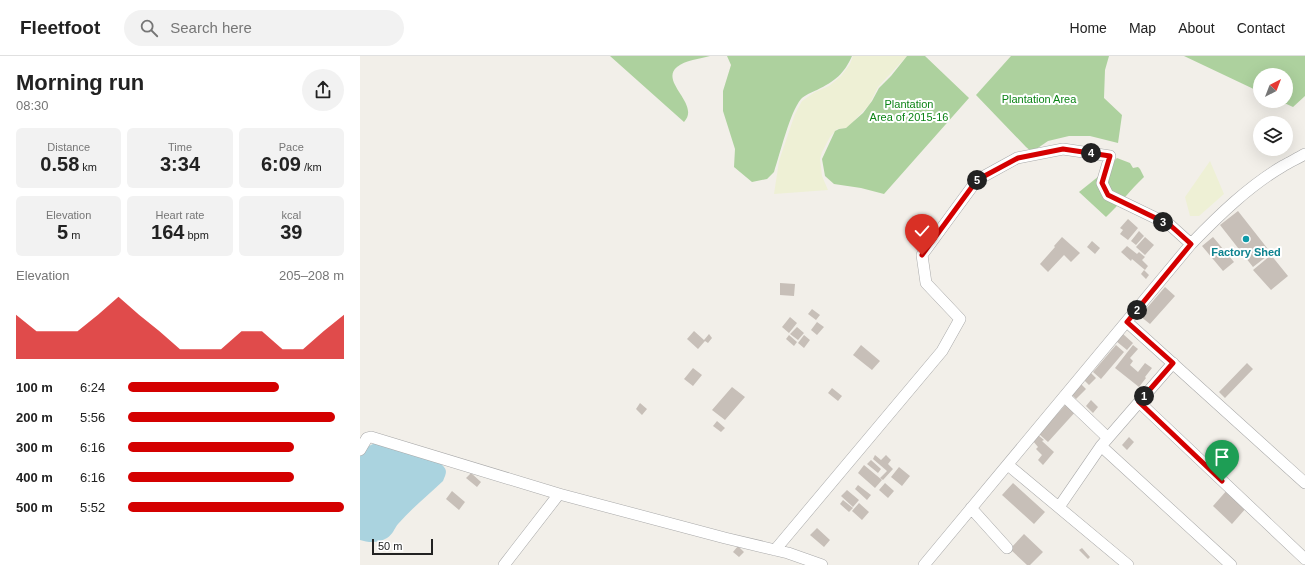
<!DOCTYPE html>
<meta charset="utf-8">
<style>
:root{--surface:#fff;--page:#f2f2f2;--text:#222;--muted:#767676;--line:#e0e0e0;--accent:#d40000}
body{margin:0;font-family:Arial,sans-serif;background:var(--page);color:var(--text);height:100vh;display:flex;flex-direction:column;font-size:15px;white-space:nowrap}
*{box-sizing:border-box;margin:0}
p{font-size:13px;color:var(--muted)}
.icon{flex:none;width:22px;height:22px;fill:none;stroke:currentColor;stroke-width:2;stroke-linecap:round;stroke-linejoin:round}
.map{position:relative;flex:1;overflow:hidden}
.side{display:flex;flex-direction:column;background:var(--surface);width:360px}
.side>*{flex:none}
.needle{width:26px;rotate:42deg}
.fabs{position:absolute;left:893px;top:12px;display:grid;gap:8px}
.fabs a{display:grid;place-items:center;width:40px;height:40px;border-radius:50%;background:var(--surface);box-shadow:0 4px 16px #0002;font-size:20px}
.scale{position:absolute;left:12px;bottom:10px;width:61px;box-sizing:border-box;padding-left:4px;border:2px solid #222;border-top:0;font-size:11px;line-height:14px;white-space:nowrap;color:#222;-webkit-text-stroke:3px #fff;paint-order:stroke}
.pin{position:absolute;display:grid;place-items:center;width:34px;height:34px;color:#fff;margin:-41px -17px;border-radius:50% 50% 50% 0;rotate:-45deg;box-shadow:0 0 4px #0007}
.pin .icon{rotate:45deg}
.km{position:absolute;width:20px;height:20px;margin:-10px;border-radius:50%;background:#222;color:#fff;font-size:11px;line-height:20px;text-align:center}
.round{display:grid;place-items:center;flex:none;width:42px;height:42px;border-radius:21px;background:var(--page)}
.overview{display:flex;align-items:center;justify-content:space-between;height:68px;padding:0 16px}
h1{font-size:22px;font-weight:700;line-height:30px}
.metrics{display:grid;grid-template-columns:repeat(3,1fr);gap:6px;height:68px;padding:4px 16px}
.metrics div{display:grid;align-content:center;border-radius:6px;background:var(--page);text-align:center}
.metrics b{font-size:20px;font-weight:700}
.metrics small{font-size:11px;font-weight:400}
.metrics p{font-size:11px}
.chart{height:112px;padding:8px 16px}
.chart p{display:flex;justify-content:space-between}
.chart svg{width:100%;height:72px;margin-top:4px;fill:var(--accent);opacity:.7}
ul{padding:0 16px;list-style:none;font-size:13px}
li{display:grid;grid-template-columns:64px 48px 1fr;align-items:center;height:30px}
li i{height:10px;border-radius:5px;background:var(--accent)}
header{display:flex;align-items:center;gap:24px;box-sizing:border-box;height:56px;padding:0 20px;background:var(--surface);border-bottom:1px solid var(--line)}
header strong{font-size:19px}
nav{display:flex;gap:22px;margin-inline-start:auto;font-size:14px}
.search{width:280px;height:36px;background:var(--page);display:flex;align-items:center;gap:10px;box-sizing:border-box;padding:0 14px;border-radius:22px;color:var(--muted);font-size:15px}
main{display:flex;flex:1;min-height:0}
.map>svg:first-child{display:block}
</style>
<header>
<strong>Fleetfoot</strong>
<div class="search"><svg class="icon" aria-label="search" viewBox="0 0 24 24"><circle cx="10" cy="10" r="6"/><path d="M15 15l6 6"/></svg>Search here</div>
<nav><a>Home</a><a>Map</a><a>About</a><a>Contact</a></nav>
</header>
<main>
<section class="side">
<div class="overview"><div><h1>Morning run</h1><p>08:30</p></div><a class="round"><svg class="icon" aria-label="share" viewBox="0 0 24 24"><path d="M12 15V3M7 8l5-5 5 5M5 13v7h14v-7"/></svg></a></div>
<div class="metrics">
<div><p>Distance</p><b>0.58<small> km</small></b></div>
<div><p>Time</p><b>3:34</b></div>
<div><p>Pace</p><b>6:09<small> /km</small></b></div>
</div>
<div class="metrics">
<div><p>Elevation</p><b>5<small> m</small></b></div>
<div><p>Heart rate</p><b>164<small> bpm</small></b></div>
<div><p>kcal</p><b>39</b></div>
</div>
<div class="chart"><p><span>Elevation</span>205–208 m</p>
<svg viewBox="0 0 160 44" preserveAspectRatio="none"><path d="M0 44V17L10 27L20 27L30 27L40 17L50 6L60 17L70 27L80 38L90 38L100 38L110 27L120 27L130 38L140 38L150 27L160 17V44z"/></svg>
</div>
<ul>
<li><b>100 m</b>6:24<i style="width:70%"></i></li>
<li><b>200 m</b>5:56<i style="width:96%"></i></li>
<li><b>300 m</b>6:16<i style="width:77%"></i></li>
<li><b>400 m</b>6:16<i style="width:77%"></i></li>
<li><b>500 m</b>5:52<i style="width:100%"></i></li>
</ul>
</section>
<div class="map">
<svg width="945" height="509" viewBox="0 0 945 509">
<rect width="100%" height="100%" fill="#f2efe9"/>
<path fill="#eef0d5" d="M493 0H547L518 31 509 49 491 68 486 72 477 73 470 81 462 96 460 103 462 120 468 134 414 138 419 105 435 58 442 45 455 36 469 30 481 20 490 8Z
M850 105 864 138 839 160H830L825 141Z"/>
<path fill="#add19e" d="M250 0H350C340 3 325 4 317 11 299 26 341 48 324 66Z
M367 0H492C484 18 475 25 457 34 452 36 445 39 441 43 430 56 420 98 414 116L407 123 392 126 374 111 375 93 363 55V35L371 9Z
M547 0H565L609 42 524 138 501 132 474 128 465 120 462 103 475 75 479 73 486 72 503 57 512 45 519 32 531 20Z
M651 0H749L745 14 744 42 762 59 758 87 730 80H709L688 85 672 96 666 91 616 39Z
M824 0H945V40L933 51 920 45H926V19H900V36Z
M757 102 770 107 773 112 778 111 780 113 784 121C771 133 760 148 746 161L719 136 744 116 750 108Z"/>
<path fill="#aad3df" d="M15 387 79 406C88 414 87 415 83 425 68 439 51 453 38 468 34 473 33 478 27 482 19 487 9 487 0 484V400L7 391Z"/>
<path fill="#c7bfb8" d="M878 155 911 197 893 211 860 169Z
M768 163 778 172 768 184 760 178 763 174 760 172Z
M779 175 784 180 776 189 771 185Z
M702 181 720 197 711 206 704 199 688 216 680 208 695 191 694 190Z
M785 181 794 189 785 199 776 191Z
M853 181 874 206 863 215 842 190Z
M732 185 740 192 735 198 727 191Z
M767 190 777 198 779 196 785 201 782 204 788 210 785 214 772 203 771 205 761 196Z
M911 199 928 220 911 234 893 214Z
M784 214 789 219 786 223 781 218Z
M420 227 435 228 434 240 420 239Z
M805 231 815 240 790 268 780 260Z
M452 253 460 259 456 264 448 258Z
M430 261 437 267 429 277 422 271Z
M457 266 464 271 457 279 451 274Z
M437 271 444 277 438 284 430 278Z
M334 275 344 284 349 278 352 282 348 287 345 285 338 293 327 283Z
M763 278 773 287 767 294 756 285Z
M429 279 437 286 434 290 426 283Z
M444 279 450 284 444 292 438 287Z
M501 289 520 305 512 314 493 299Z
M756 289 764 296 741 323 733 316Z
M773 289 778 293 770 302 773 305 770 309 778 316 785 307 792 312 785 321 786 322 779 331 755 312Z
M887 307 893 313 865 342 859 336Z
M333 312 342 319 333 330 324 323Z
M731 317 736 322 729 329 724 324Z
M721 328 726 333 716 343 712 339Z
M372 331 385 341 365 364 352 354Z
M472 332 482 340 478 345 468 337Z
M731 344 738 351 733 357 726 350Z
M708 346 717 354 688 386 679 378Z
M280 347 287 353 282 359 276 353Z
M357 365 365 372 361 376 353 370Z
M678 379 684 384 682 385 694 396 683 409 678 404 682 399 676 393 678 391 673 385Z
M769 381 774 386 767 394 762 389Z
M515 399 521 404 526 399 531 404 528 408 533 413 523 424 520 422 527 415 513 403Z
M511 404 521 413 518 417 507 408Z
M504 409 522 424 515 432 498 417Z
M539 411 550 420 542 430 531 421Z
M111 417 121 426 117 431 106 422Z
M525 427 534 435 528 442 519 434Z
M653 427 685 456 674 468 642 439Z
M498 429 511 439 507 444 495 433Z
M868 433 887 451 872 468 853 450Z
M487 434 499 444 493 451 481 440Z
M92 435 105 446 99 454 86 443Z
M483 444 493 452 489 456 480 448Z
M499 447 509 456 502 464 492 455Z
M457 472 470 484 464 491 450 479Z
M664 478 683 496 670 509H667L650 493Z
M378 490 384 496 379 501 373 496Z
M722 492 730 501 728 503 719 494Z"/>
<g fill="none" stroke-linecap="round" stroke-linejoin="round">
<g stroke="#a9a9a9" stroke-width="12">
<path id="minor" d="M767 266 945 427
M705 341 748 382
M779 346 945 503
M741 390 871 509
M0 394 7 382 11 381 199 438 365 482 428 497 462 509
M648 409 768 509
M699 451 741 390 813 307
M611 452 647 492
M415 494 582 295 600 263 566 227 562 199 617 124 657 102 703 93 750 100 742 127 748 139 810 169 831 188
M144 509 199 438
M564 509 831 188C859 159 889 130 923 110 930 106 938 102 945 98"/>
</g>
<use href="#minor" stroke="#fff" stroke-width="11"/>
</g>
<g fill="none" stroke-linecap="round" stroke-linejoin="round">
<g stroke="#fff" stroke-width="8">
<path id="route" d="M562 199 617 124 658 102 703 93 750 100 742 127 748 139 810 169 831 188 767 266 813 307 779 346 862 425"/>
</g>
<use href="#route" stroke="#d40000" stroke-width="5"/>
</g>
<circle fill="#0f9aa8" stroke="#fff" stroke-width="1.5" cx="886" cy="183" r="4"/>
<g text-anchor="middle" stroke-width="4" stroke-linejoin="round" paint-order="stroke">
<g font-size="11" fill="#0c8416" stroke="#fff">
<text x="679" y="47">Plantation Area</text>
<text x="549" y="52">Plantation<tspan x="549" dy="13">Area of 2015-16</tspan></text>
</g>
<g font-size="11" font-weight="bold" fill="#0d838f" stroke="#fff">
<text x="886" y="200">Factory Shed</text>
</g>
</g>
</svg>
<div class="fabs">
<a><svg class="needle" viewBox="-14 -14 28 28"><path d="M0-13l5 13h-10z" fill="#e53935"/><path d="M0 13l5-13h-10z" fill="#767676"/></svg></a>
<a><svg class="icon" aria-label="layers" viewBox="0 0 24 24"><path d="M12 4l9 5-9 5-9-5zM3 14l9 5 9-5"/></svg></a>
</div>
<div class="scale">50 m</div>
<div class="pin" style="left:862px;top:425px;background:#1e9e55"><svg class="icon" aria-label="arrive" viewBox="0 0 24 24"><path d="M6 21V4h12l-3 4 3 4H6"/></svg></div>
<div class="pin" style="left:562px;top:199px;background:#d93025"><svg class="icon" aria-label="check" viewBox="0 0 24 24"><path d="M5 12l5 5 9-10"/></svg></div>
<b class="km" style="left:784px;top:340px">1</b>
<b class="km" style="left:777px;top:254px">2</b>
<b class="km" style="left:803px;top:166px">3</b>
<b class="km" style="left:731px;top:97px">4</b>
<b class="km" style="left:617px;top:124px">5</b>
</div>
</main>
